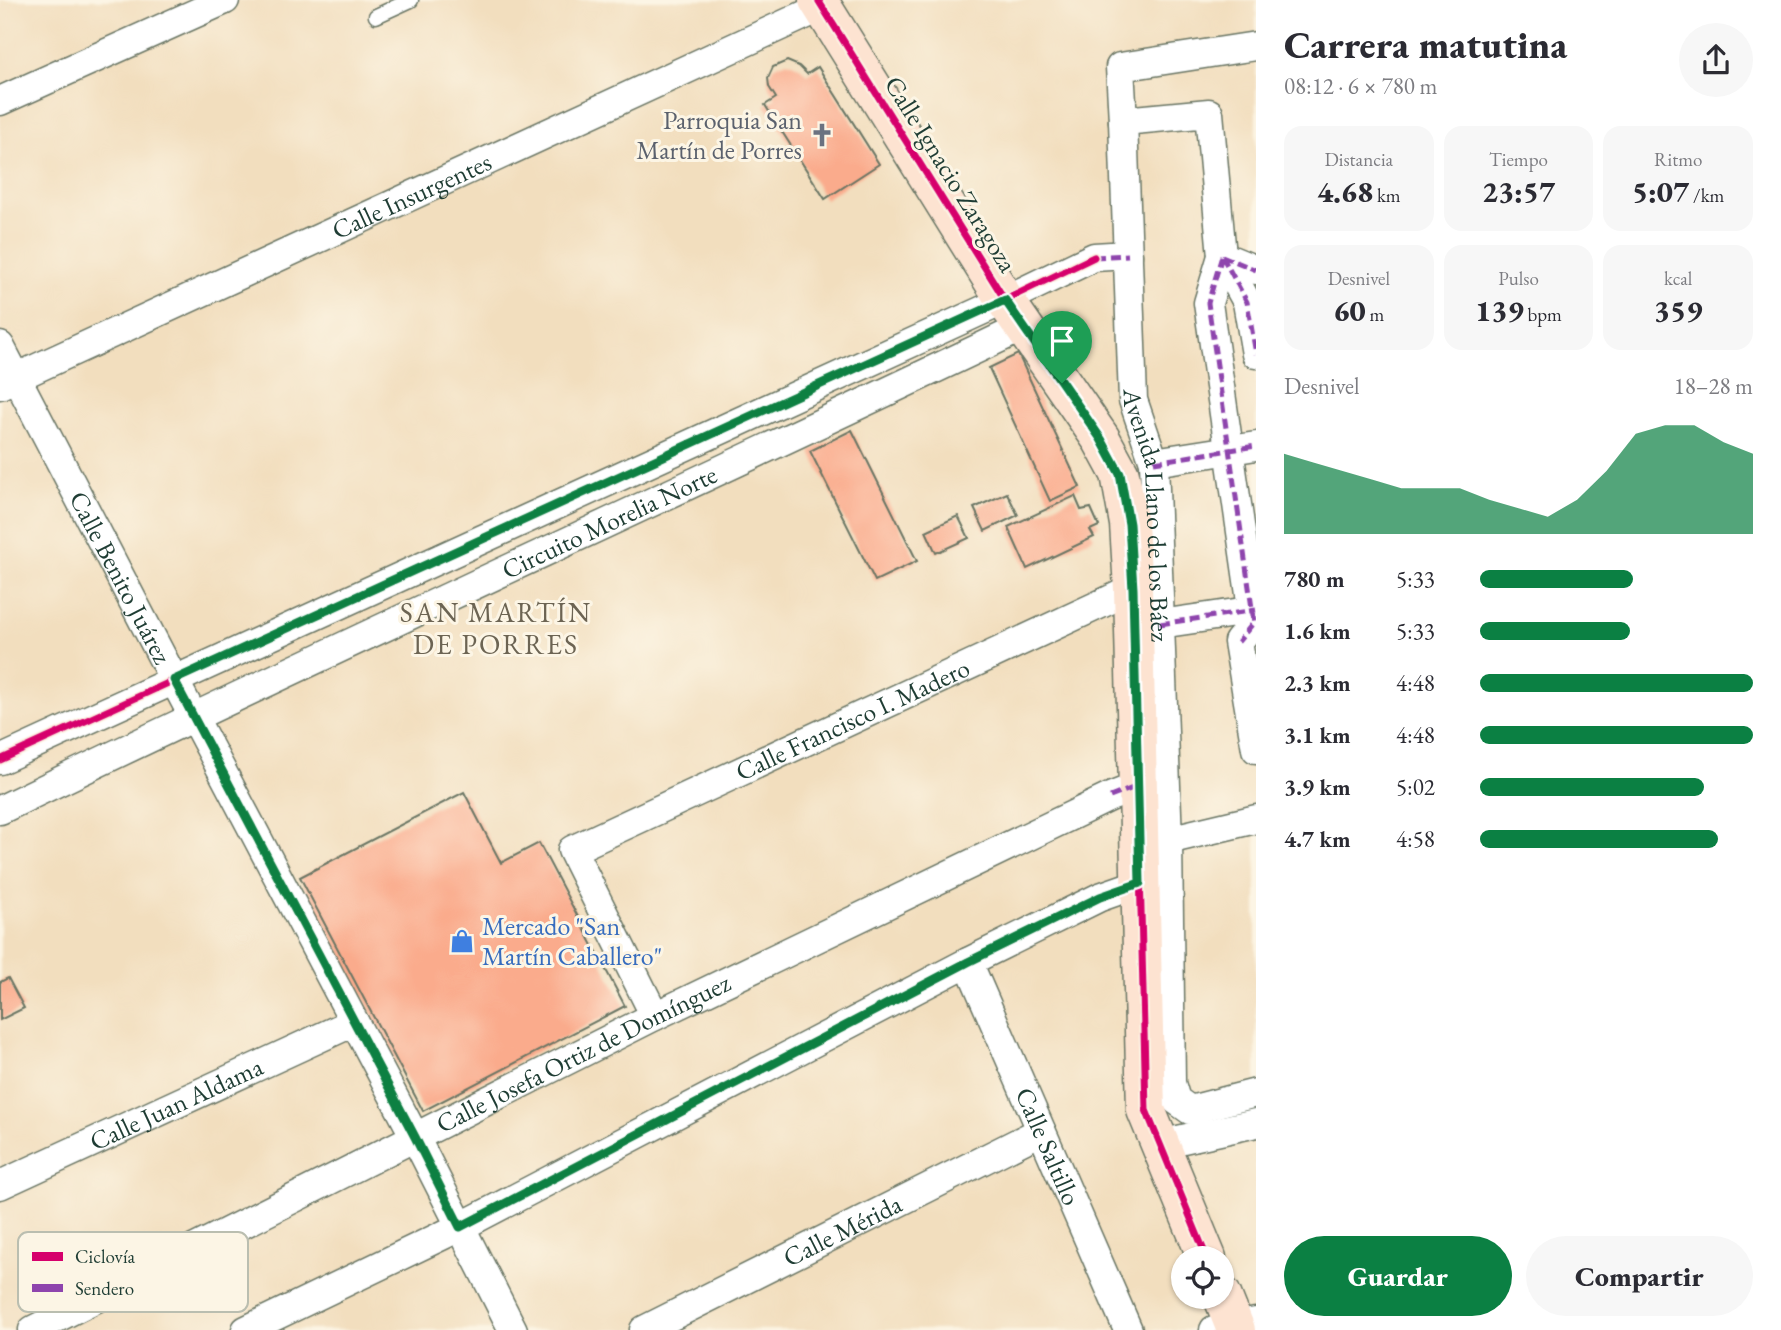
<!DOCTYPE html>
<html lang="es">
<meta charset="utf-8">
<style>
:root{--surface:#fff;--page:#f7f7f7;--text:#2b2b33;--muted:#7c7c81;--accent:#0b8043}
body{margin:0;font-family:"EB Garamond",serif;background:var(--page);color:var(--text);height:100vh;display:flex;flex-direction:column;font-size:26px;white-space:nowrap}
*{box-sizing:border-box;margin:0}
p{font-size:23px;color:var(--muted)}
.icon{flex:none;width:38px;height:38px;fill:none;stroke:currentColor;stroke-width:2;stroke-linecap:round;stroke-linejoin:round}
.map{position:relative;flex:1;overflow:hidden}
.panel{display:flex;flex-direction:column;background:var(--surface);width:525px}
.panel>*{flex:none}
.fabs{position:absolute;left:1171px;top:1246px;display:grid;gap:14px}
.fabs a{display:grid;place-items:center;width:63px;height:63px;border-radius:50%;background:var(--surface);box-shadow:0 2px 5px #0004;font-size:35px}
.pin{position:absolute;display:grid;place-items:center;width:60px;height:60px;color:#fff;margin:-72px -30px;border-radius:50% 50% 50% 0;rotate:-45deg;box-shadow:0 0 7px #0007}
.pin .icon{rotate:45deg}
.round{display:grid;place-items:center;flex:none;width:74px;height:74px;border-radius:37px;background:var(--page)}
.overview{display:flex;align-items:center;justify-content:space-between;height:119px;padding:0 28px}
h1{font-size:38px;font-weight:800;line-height:52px}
.figures{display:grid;grid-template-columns:repeat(3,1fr);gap:10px;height:119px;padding:7px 28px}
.figures div{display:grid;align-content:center;border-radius:18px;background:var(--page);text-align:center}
.figures b{font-size:30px;font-weight:800}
.figures small{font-size:19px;font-weight:400}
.figures p{font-size:19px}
.chart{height:196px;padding:14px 28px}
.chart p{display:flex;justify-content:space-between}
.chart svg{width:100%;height:126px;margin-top:7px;fill:var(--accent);opacity:.7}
.button{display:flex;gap:14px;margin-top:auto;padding:14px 28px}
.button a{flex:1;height:80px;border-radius:42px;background:var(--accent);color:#fff;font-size:28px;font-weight:800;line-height:80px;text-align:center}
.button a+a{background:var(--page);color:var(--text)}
ul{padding:0 28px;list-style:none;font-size:23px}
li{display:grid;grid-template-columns:112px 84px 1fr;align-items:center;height:52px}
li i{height:18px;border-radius:9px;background:var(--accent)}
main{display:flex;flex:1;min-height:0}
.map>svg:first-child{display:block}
</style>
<main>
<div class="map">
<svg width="1256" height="1330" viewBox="0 0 1256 1330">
<rect width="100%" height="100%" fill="#fcf5e5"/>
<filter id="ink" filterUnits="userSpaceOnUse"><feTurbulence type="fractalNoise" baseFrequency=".0143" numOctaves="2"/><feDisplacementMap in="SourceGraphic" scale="14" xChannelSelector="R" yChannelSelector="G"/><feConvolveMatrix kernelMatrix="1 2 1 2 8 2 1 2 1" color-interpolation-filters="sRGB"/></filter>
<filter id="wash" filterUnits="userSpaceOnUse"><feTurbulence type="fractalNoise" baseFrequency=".00686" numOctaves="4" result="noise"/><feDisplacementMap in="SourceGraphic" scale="28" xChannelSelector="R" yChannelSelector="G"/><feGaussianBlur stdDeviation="1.57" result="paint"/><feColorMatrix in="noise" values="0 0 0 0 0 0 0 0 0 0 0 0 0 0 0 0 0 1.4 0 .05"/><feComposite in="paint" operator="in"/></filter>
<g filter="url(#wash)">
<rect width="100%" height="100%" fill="#f2debe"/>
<g id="blocks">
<path fill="#faab8c" d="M787 61 799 66 807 74 818 67 879 164 825 199 765 105 776 98 769 87 768 78 773 67Z
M1018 354 1080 487 1050 501 989 368Z
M852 430 917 561 875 581 810 451Z
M1007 493 1018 515 985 531 974 508Z
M1075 496 1081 510 1091 508 1099 526 1090 530 1094 537 1027 569 1008 527Z
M958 516 969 538 936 553 926 531Z
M464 792 501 863 539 843 625 1006 423 1111 300 877Z
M8 978 24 1008 0 1020V982Z"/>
</g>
</g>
<g filter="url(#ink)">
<use href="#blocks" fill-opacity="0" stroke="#697564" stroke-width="2"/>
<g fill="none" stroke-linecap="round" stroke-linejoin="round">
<g stroke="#697564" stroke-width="17">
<path id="lane" d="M376 16 411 0"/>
</g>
<g stroke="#697564" stroke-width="31">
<g id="street">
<path id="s1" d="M1256 46 1120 67 1123 121 1133 400 1154 462 1168 840 1171 1083 1176 1100 1190 1110 1256 1093"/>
<path d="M0 101 225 0"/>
<path d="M1123 121 1209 113 1222 256 1208 303 1254 622 1238 642 1256 749"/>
<path d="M1222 256 1247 302 1256 354"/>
<path d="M1222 256 1256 270"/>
<path id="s2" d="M0 346 174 680 415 1137 513 1330"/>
<path id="s3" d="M0 385 822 7"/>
<path d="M1154 462 1256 446"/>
<path d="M1160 624 1256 610"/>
<path d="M0 760 1005 300 1094 257 1128 255"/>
<path id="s4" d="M0 810C339 645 683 490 1023 327"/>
<path d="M1168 840 1256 819"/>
<path id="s5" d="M968 962 1128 1330"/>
<path id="s6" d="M655 1016 572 850 1133 589"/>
<path d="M1160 1144 1256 1123"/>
<path id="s7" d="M0 1185 354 1022"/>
<path id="s8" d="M33 1330 655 1016 1110 797 1138 786"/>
<path d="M246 1330 460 1227 968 962 1100 897 1140 883"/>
<path id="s9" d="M644 1330 1041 1131"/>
<path d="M1214 1330 1256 1322"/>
</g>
</g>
<g stroke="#697564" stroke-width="41">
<path id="secondary" d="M818 0 1005 300 1101 439 1120 474 1129 524 1133 589 1146 1110 1207 1258
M1222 1295 1236 1330"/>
</g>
<use href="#lane" stroke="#fff" stroke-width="14"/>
<use href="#street" stroke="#fff" stroke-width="28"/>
<use href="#secondary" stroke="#fde3d1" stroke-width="38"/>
<path stroke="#8e44ad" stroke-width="5" stroke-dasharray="10 5" stroke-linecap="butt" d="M1222 256 1208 303 1254 622 1238 642
M1222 256 1247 302 1256 354
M1222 256 1256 270
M1094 257 1128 255
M1154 462 1256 446
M1160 624 1256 610
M1110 797 1138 786
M1100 897 1140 883"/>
<g stroke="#fcf5e5" stroke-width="11">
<path id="cycleway" d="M818 0 1005 300 1101 439 1120 474 1129 524 1133 589 1146 1110 1207 1258
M0 760 1005 300 1094 257"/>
</g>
<use href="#cycleway" stroke="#d6006c" stroke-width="7"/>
</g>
</g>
<g fill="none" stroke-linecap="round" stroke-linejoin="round" filter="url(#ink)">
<g stroke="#fff" stroke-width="14">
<path id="route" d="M1005 300 1101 439 1120 474 1129 524 1133 589 1140 883 1100 897 968 962 460 1227 415 1137 174 680Z"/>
</g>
<use href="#route" stroke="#0b8043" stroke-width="9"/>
</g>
<defs>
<g id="church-bare" transform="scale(1.89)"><path d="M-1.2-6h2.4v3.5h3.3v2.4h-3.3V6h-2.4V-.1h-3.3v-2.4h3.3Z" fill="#6b7280" stroke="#fcf5e5" stroke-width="2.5" paint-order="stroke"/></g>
<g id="shop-bare" transform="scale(1.89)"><path d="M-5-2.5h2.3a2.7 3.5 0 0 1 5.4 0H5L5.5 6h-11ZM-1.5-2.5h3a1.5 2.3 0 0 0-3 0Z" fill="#3f7fe0" stroke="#fcf5e5" stroke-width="2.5" paint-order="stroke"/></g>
</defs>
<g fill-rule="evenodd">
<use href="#church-bare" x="822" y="135"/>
<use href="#shop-bare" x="462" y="941"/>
</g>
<g text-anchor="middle" stroke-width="6" stroke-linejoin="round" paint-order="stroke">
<g font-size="26" fill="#5b616d" stroke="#fcf5e5" text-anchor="end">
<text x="802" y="129">Parroquia San<tspan x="802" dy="30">Martín de Porres</tspan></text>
</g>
<g font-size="26" fill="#1f3d34" stroke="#fcf5e5">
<text transform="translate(951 174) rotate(58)" y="9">Calle Ignacio Zaragoza</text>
<text dy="9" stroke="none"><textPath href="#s3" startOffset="453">Calle Insurgentes</textPath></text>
<text dy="9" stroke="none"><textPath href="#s1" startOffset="588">Avenida Llano de los Báez</textPath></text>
<text dy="9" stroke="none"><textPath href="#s4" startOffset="674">Circuito Morelia Norte</textPath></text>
<text dy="9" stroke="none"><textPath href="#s2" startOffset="261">Calle Benito Juárez</textPath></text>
<text dy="9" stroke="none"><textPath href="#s6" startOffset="495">Calle Francisco I. Madero</textPath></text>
<text dy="9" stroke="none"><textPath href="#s8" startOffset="616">Calle Josefa Ortiz de Domínguez</textPath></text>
<text dy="9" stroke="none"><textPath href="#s7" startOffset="194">Calle Juan Aldama</textPath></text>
<text dy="9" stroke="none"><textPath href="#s5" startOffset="201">Calle Saltillo</textPath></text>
<text dy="9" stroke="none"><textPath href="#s9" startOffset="222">Calle Mérida</textPath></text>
</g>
<g font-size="26" fill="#366cbe" stroke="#fcf5e5" text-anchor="start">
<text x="482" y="935">Mercado "San<tspan x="482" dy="30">Martín Caballero"</tspan></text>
</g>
<g font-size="28" letter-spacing="2" fill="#6c6453" stroke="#fcf5e5">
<text x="496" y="622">SAN MARTÍN<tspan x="496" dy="32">DE PORRES</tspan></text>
</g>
</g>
<rect x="18" y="1232" width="230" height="80" rx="10" fill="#fcf5e5" stroke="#babeb0" stroke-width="2"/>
<rect x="32" y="1252" width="31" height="9" fill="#d6006c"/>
<rect x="32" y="1284" width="31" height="8" fill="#8e44ad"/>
<g font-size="19" fill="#1f3d34">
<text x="75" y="1263">Ciclovía</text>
<text x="75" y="1295">Sendero</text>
</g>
</svg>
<div class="fabs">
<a><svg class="icon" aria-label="locate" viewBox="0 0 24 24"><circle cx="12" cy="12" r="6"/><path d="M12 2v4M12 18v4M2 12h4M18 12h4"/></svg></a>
</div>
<div class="pin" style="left:1062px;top:383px;background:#1e9e55"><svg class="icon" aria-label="arrive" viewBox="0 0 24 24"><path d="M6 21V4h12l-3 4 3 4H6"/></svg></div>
</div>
<section class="panel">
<div class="overview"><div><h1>Carrera matutina</h1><p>08:12 · 6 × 780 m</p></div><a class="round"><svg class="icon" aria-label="share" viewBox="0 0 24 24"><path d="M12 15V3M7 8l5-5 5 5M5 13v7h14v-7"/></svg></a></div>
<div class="figures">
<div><p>Distancia</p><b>4.68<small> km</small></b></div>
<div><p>Tiempo</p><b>23:57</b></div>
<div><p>Ritmo</p><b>5:07<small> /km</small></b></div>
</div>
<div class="figures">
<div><p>Desnivel</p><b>60<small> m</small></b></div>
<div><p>Pulso</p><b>139<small> bpm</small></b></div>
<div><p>kcal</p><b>359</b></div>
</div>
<div class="chart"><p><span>Desnivel</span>18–28 m</p>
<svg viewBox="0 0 160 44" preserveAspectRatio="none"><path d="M0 44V16L10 19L20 22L30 25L40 28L50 28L60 28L70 32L80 35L90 38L100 32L110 22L120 9L130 6L140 6L150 12L160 16V44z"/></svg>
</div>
<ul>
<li><b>780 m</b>5:33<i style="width:56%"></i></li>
<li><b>1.6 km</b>5:33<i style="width:55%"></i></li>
<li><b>2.3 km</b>4:48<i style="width:100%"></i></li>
<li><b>3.1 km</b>4:48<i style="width:100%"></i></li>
<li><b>3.9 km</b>5:02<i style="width:82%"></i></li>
<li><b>4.7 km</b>4:58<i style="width:87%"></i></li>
</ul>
<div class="button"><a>Guardar</a><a>Compartir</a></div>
</section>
</main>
